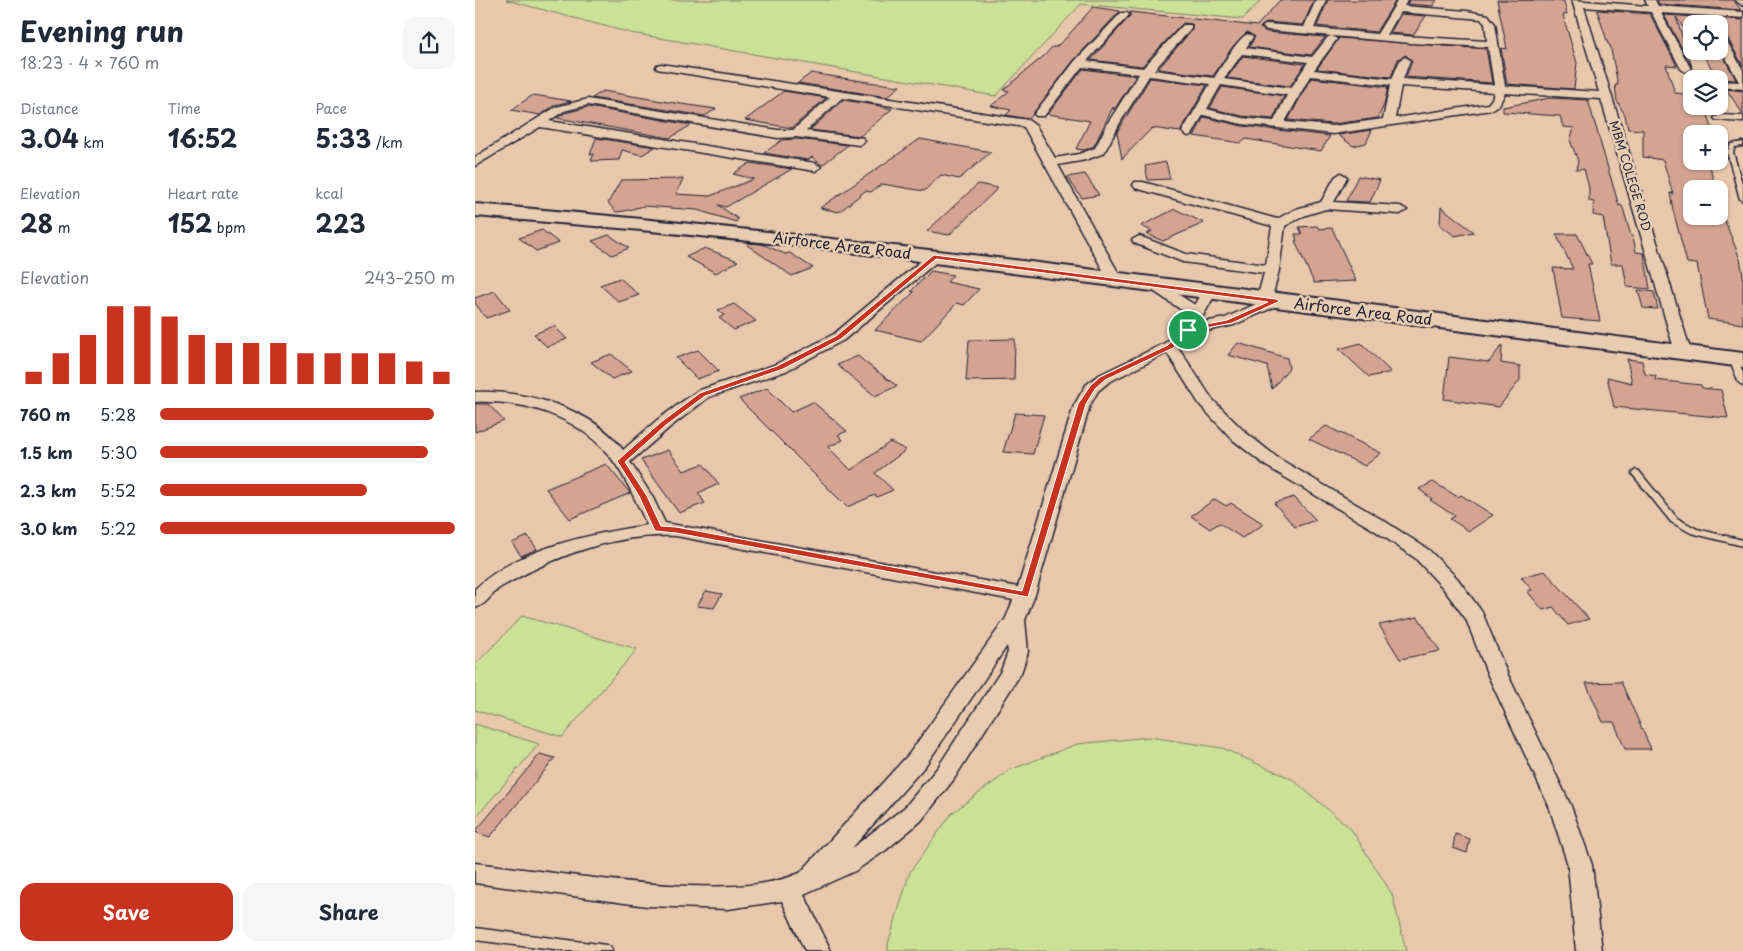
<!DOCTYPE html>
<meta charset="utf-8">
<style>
:root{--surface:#fff;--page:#f6f6f7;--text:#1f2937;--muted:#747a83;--accent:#c8321e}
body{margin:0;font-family:"Playpen Sans",sans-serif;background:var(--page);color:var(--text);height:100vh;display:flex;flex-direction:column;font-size:19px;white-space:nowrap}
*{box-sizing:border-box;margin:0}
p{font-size:16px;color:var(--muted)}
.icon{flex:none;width:28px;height:28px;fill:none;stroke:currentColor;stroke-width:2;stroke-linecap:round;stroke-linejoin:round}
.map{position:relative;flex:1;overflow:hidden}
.sheet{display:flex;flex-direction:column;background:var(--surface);width:475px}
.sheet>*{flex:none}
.fabs{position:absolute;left:1208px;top:15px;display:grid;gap:10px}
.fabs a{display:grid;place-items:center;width:45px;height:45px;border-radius:10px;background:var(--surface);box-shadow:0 1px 4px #0004;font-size:25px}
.pin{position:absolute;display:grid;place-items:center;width:42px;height:42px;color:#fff;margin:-21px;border:2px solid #fff;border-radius:50%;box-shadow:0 1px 5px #0007}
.round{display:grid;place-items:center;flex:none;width:52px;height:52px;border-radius:15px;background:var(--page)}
.summary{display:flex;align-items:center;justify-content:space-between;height:85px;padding:0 20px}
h1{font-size:28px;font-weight:700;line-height:38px}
.metrics{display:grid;grid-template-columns:repeat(3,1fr);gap:8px;height:85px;padding:5px 20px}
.metrics div{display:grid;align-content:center}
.metrics b{font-size:25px;font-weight:700}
.metrics small{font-size:14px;font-weight:400}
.metrics p{font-size:14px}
.chart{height:140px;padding:10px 20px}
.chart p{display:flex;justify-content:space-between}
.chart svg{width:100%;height:90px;margin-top:5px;stroke:var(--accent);stroke-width:6}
.cta{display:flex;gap:10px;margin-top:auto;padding:10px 20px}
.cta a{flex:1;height:58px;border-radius:15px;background:var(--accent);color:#fff;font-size:20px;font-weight:700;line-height:58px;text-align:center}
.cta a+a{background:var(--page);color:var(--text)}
ul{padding:0 20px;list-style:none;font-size:16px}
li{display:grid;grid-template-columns:80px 60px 1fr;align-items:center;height:38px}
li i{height:12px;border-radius:6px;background:var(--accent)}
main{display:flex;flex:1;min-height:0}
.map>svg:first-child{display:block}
</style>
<main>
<section class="sheet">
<div class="summary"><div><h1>Evening run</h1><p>18:23 · 4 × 760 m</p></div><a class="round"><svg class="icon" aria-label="share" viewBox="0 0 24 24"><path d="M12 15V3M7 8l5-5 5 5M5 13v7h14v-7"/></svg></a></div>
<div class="metrics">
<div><p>Distance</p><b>3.04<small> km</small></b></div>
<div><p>Time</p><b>16:52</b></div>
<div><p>Pace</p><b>5:33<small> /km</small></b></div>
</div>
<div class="metrics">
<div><p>Elevation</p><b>28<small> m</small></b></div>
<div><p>Heart rate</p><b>152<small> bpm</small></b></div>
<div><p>kcal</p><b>223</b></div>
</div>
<div class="chart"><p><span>Elevation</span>243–250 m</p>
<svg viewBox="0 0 160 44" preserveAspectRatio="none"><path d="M5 44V38M15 44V29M25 44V20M35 44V6M45 44V6M55 44V11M65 44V20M75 44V24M85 44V24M95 44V24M105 44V29M115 44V29M125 44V29M135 44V29M145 44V33M155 44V38"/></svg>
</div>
<ul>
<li><b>760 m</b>5:28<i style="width:93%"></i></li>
<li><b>1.5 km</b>5:30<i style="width:91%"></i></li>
<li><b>2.3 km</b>5:52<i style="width:70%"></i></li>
<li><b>3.0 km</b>5:22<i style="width:100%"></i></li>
</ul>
<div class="cta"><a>Save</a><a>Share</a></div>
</section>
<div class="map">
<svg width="1268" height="951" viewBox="0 0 1268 951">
<rect width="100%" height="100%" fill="#e8c7ab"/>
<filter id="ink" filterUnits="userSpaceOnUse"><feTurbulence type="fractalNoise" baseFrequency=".02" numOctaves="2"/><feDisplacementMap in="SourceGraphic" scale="10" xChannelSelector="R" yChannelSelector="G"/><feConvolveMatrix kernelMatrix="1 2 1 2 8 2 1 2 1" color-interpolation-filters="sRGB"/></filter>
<g filter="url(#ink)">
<path fill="#cbe196" stroke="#768268" d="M31 0H786L768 19 606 4 521 96 156 33Z
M47 616 162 649 87 737 0 710V665Z
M0 724 64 744 0 818Z
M675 737 747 748 817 779 876 829 917 894 931 951H413V944L435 872 477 813 535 770 602 744Z"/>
<path fill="#d4a391" stroke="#22223b" d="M805 0H839L828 25 792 22 785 28 792 32 850 37 836 55 774 47 780 37 772 32 758 46 738 76 683 69 717 30V24L708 23 667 66 616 60 655 16V12L782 26Z
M853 0H921L901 32 842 26Z
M935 0H962L958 6 932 4Z
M1022 0 1089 1 1092 14 1088 15 1089 19 1102 63 1099 89 1032 84 1026 48 1032 49Z
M1182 0H1258L1266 10 1184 4Z
M618 7 645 11 599 60 554 119 531 115 536 110 516 106 534 91 528 90 570 55 577 47H581L590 39Z
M1122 10 1175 14 1202 66 1191 65 1200 93 1216 95V106H1230L1239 134H1216V161H1234L1240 189H1216V216H1248L1265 259 1268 275V324L1233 319 1222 264 1212 263 1198 210 1195 193 1198 194 1188 160 1168 157V130L1153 129 1150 115 1142 101 1140 85H1143L1135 45 1133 44Z
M926 14 951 16 938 35 915 33Z
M1189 15 1268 20V66L1251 35 1244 31V24H1216V39L1201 17 1217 67Z
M864 38 1011 49 1017 83 931 77 937 61 931 55 923 59 916 77 842 69Z
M1244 48 1261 80 1244 79 1225 51H1244Z
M768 56 830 64 815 86 752 78Z
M608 69 661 76 639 110 638 107 619 146 610 150 601 149 615 121 573 114Z
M336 73 393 82 425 86 412 97 323 83Z
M675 78 732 85 705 132 677 128 647 159 642 132Z
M836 78 913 87 909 105 903 118 858 124 813 120Z
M747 87 809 96 798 119 767 116 735 108Z
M1251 89 1268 91V114Z
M128 91 193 102 241 109 230 116 117 98Z
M309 91 351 98 317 128 270 120Z
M58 95 96 101 80 105 65 115 36 110Z
M1075 98 1113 100 1144 206 1146 205 1148 208 1156 236H1158L1161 252 1169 253 1175 289 1152 287 1148 264H1136L1128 217 1118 215 1119 202 1114 201V188L1109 169 1101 170 1103 161 1095 140 1099 128 1088 127 1085 116 1028 112V107Z
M368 100 400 105 417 109 385 136 335 130Z
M113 107 216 125 195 138 82 118 90 113Z
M729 117 767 126 855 136 846 151 771 139 766 143 719 136Z
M897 130 891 143 878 146 863 135Z
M121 138 180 147 167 155 147 150 144 160 116 161 119 154 115 155Z
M321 139 373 145 347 165 337 157 333 160 289 153 307 140Z
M445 139 516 152 484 179 466 175 449 191 407 184 396 192 390 191 364 212 345 208Z
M691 162 695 179 673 180 670 166Z
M275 163 317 169 251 207 243 205 263 219 261 222 222 210 169 206 149 211 141 212 133 203 146 180 208 179 201 194 235 196 279 179 258 174Z
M610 174 624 195 607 198 592 177Z
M883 176 905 180 895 202 871 201Z
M503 184 523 188 474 235 452 231Z
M966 207 999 232 980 236 965 225Z
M700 209 729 223 688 241 672 234 677 231 666 226Z
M842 226 844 229 857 228 881 281 839 283 820 241H822L820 234H827L824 227Z
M67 230 84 243 61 251 44 238Z
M1081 234H1102L1117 264H1113L1125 321 1087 318 1078 268 1098 269Z
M134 235 154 248 137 255 117 241Z
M273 243 287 244 310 254 315 253 338 268 317 276 272 245Z
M230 248 263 261 241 273 211 257Z
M456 271 478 275 472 282 504 289 489 305 482 303 446 341 400 330 439 292 436 291Z
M145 278 164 295 144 302 125 285Z
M1163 290 1179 292 1183 309 1168 308Z
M20 291 35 310 11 318 0 303V298Z
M259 304 281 321 259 330 244 318 249 315 243 310Z
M79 326 92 339 72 347 59 334Z
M540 339 539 380 491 381 494 340Z
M763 343 812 358 814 368 797 389 792 366 753 355Z
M886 343 916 372 894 377 864 349Z
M1027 345 1026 363 1045 366V380L1024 407 969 399 974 357 1014 362Z
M223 350 244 371 222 379 201 358Z
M136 354 157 371 137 379 116 362Z
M383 356 391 363 422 386 400 396 362 365Z
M1152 359 1167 361 1170 374 1181 376 1180 380 1226 385 1227 388 1246 390 1253 418 1139 407 1132 377 1157 383Z
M292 388 316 412 338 402 372 431 363 435 368 440 353 447 376 470 415 442 431 450 400 473 418 490 402 497 400 495 372 507 264 399Z
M0 404H13L29 421 0 432Z
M540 413 569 415 558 454 528 452Z
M851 426 906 453 890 466 834 439Z
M193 450 209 471 228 464 244 484 223 493 230 503 204 513 166 460Z
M131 464 155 493 95 519 71 489Z
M958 482 983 497 986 495 1018 515 994 531 975 519 980 516 955 500 957 499 944 489Z
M819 497 841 520 820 527 799 503Z
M740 499 751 506 756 503 789 524 767 538 744 523 735 529 716 516Z
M53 536 62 549 46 556 37 543Z
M1070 571 1114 619 1093 625 1078 607 1068 610 1052 591 1057 590 1046 577Z
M231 591 247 594 239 608 222 606Z
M943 617 965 651 925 659 904 625Z
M1146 682 1176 749H1150L1139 722H1128L1111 683Z
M65 754 80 758 15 837 0 832Z
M980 834 995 839 992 853 978 848Z"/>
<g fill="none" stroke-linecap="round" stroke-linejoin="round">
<g stroke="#22223b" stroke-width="3">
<path id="lane" d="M1268 142V146L1260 147 1258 152 1268 187V201L1265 199 1252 152 1256 144Z
M1255 356H1261L1262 358 1268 373V385L1264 383 1254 358Z
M1161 470 1164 471 1202 518 1222 529 1268 540V546L1216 533 1196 522 1158 475 1157 473Z
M0 928 131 945 135 947 137 951H87L0 940Z"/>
</g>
<g stroke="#22223b" stroke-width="3">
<path id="street" d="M841 0H851L839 28 902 34 923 0H933L929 6 992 11 1013 15 1020 24 1030 86 1124 92 1097 0 1173 6 1170 0H1180L1183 6 1268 12V18L1186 13 1216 69 1211 72 1206 69 1176 12 1109 7 1216 352 1213 355H1203L1200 352 1126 99 1030 93 1024 105 1016 110 858 134 767 124 728 115 717 135 713 136 707 132 735 84 674 76 646 121 629 153 611 160 583 165 648 281 646 284H636L634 281 549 127 367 98 331 131 388 138 390 141 384 145 321 137 303 138 113 105 89 111 74 121 340 163 346 167 340 171 65 127 0 166V157L81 107 113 99 303 130H318L355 97 182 69 181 67 182 65 186 64 553 120 561 126 580 158 604 154 620 148 634 121 664 74 607 67 569 116H561L559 114 600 61 646 13H652L654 15 612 61 668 68 708 25H716V29L679 70 739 78C746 68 763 37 773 34L778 37 771 48 837 57 853 37 857 36 792 30 787 27 792 24 829 27ZM925 12 1006 19 1010 24 1012 41 912 35ZM857 36 936 43 1013 47 1019 85 928 79 935 60 930 57 925 60 917 79 839 70 862 39ZM767 54 833 62 816 88 749 79ZM835 76 915 85 908 119 858 126 810 122ZM746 85 812 95 799 121 767 118 732 109ZM926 86 1019 92 1017 99 1013 104 920 118Z
M1260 0H1268V6Z
M1244 33 1249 36 1268 70V89L1244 87V81L1264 82 1244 45Z
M1245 115 1268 116V122L1241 120 1239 118Z
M866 173 872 177 859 202 925 206 932 210 925 214 851 209 831 215 810 226 804 270 797 298H806L808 301 806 304 759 325 718 334 703 347 737 399 770 432 803 458 911 522 954 550 982 578 1007 612 1032 673 1096 806 1117 865 1127 951H1101L1093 865 1074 806 1012 673 991 619 968 588 940 558 899 530 791 466 758 440 725 405 692 353 634 382 623 391 615 405 560 595 550 620 553 652 546 673 479 779 446 821 411 850 380 871 329 894 356 951H330L307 901 253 909 172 906 0 883V863C70 871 141 883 212 886 249 887 290 888 325 873L434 754 531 618 538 600 201 536C144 533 85 554 37 581 32 584 27 586 23 589 15 596 11 605 0 608V589C42 548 116 534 172 525 162 503 147 469 131 452 99 415 47 400 0 402V392C49 390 118 408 148 450L182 420 222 391 299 365 359 334 454 254H464L466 257 464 260 369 340 311 371 234 397 194 428 155 462 177 496 190 523 543 587 599 405 611 385 622 376 690 343 707 327 714 315 674 288 672 285 674 282H684L720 305 730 288H740L742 291 724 323 750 318 785 302 782 299 789 273 708 262 659 243 657 240 664 236 711 254 791 265 797 226 660 188 658 185 660 182H668L802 219 821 209 846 202 860 177ZM532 646 533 652 526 671 463 767 430 807 377 848 450 766Z"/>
</g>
<g stroke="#22223b" stroke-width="4">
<path id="secondary" d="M0 204C424 239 846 300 1268 353V367L343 248 156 229 0 216Z"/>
</g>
<use href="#lane" fill="#e9cdb0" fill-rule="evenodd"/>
<use href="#street" fill="#e9cdb0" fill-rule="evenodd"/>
<use href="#secondary" fill="#e9cdb0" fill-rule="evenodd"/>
</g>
</g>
<path fill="#c8321e" stroke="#fff" fill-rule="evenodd" d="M459 255 801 299 805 301 757 323 715 331 698 348 630 380 620 389 611 404 553 597 201 533 180 531 164 496 142 461 143 460 186 422 225 393 302 366 361 336ZM461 259 793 302 752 320 711 328 693 345 625 377 615 386 603 404 547 591 201 527 186 526 172 496 150 462 191 425 230 396 308 369 366 339Z"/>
<g text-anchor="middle" stroke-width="5" stroke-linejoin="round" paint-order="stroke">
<g font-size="12" fill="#22223b" stroke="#e9cdb0">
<text transform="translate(1155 176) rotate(73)" y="4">MBM COLEGE ROD</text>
</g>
<g font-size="15" fill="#22223b" stroke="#e9cdb0">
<text transform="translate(367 246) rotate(7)" y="5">Airforce Area Road</text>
<text transform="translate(888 312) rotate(7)" y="5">Airforce Area Road</text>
</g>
</g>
</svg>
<div class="fabs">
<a><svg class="icon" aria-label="locate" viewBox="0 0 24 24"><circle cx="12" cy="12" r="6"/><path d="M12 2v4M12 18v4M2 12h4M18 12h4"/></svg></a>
<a><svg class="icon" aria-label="layers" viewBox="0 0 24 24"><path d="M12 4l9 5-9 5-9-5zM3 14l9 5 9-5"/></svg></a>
<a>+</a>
<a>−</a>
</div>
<div class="pin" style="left:713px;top:330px;background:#1e9e55"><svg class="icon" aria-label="arrive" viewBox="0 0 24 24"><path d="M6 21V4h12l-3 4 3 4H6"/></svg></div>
</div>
</main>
